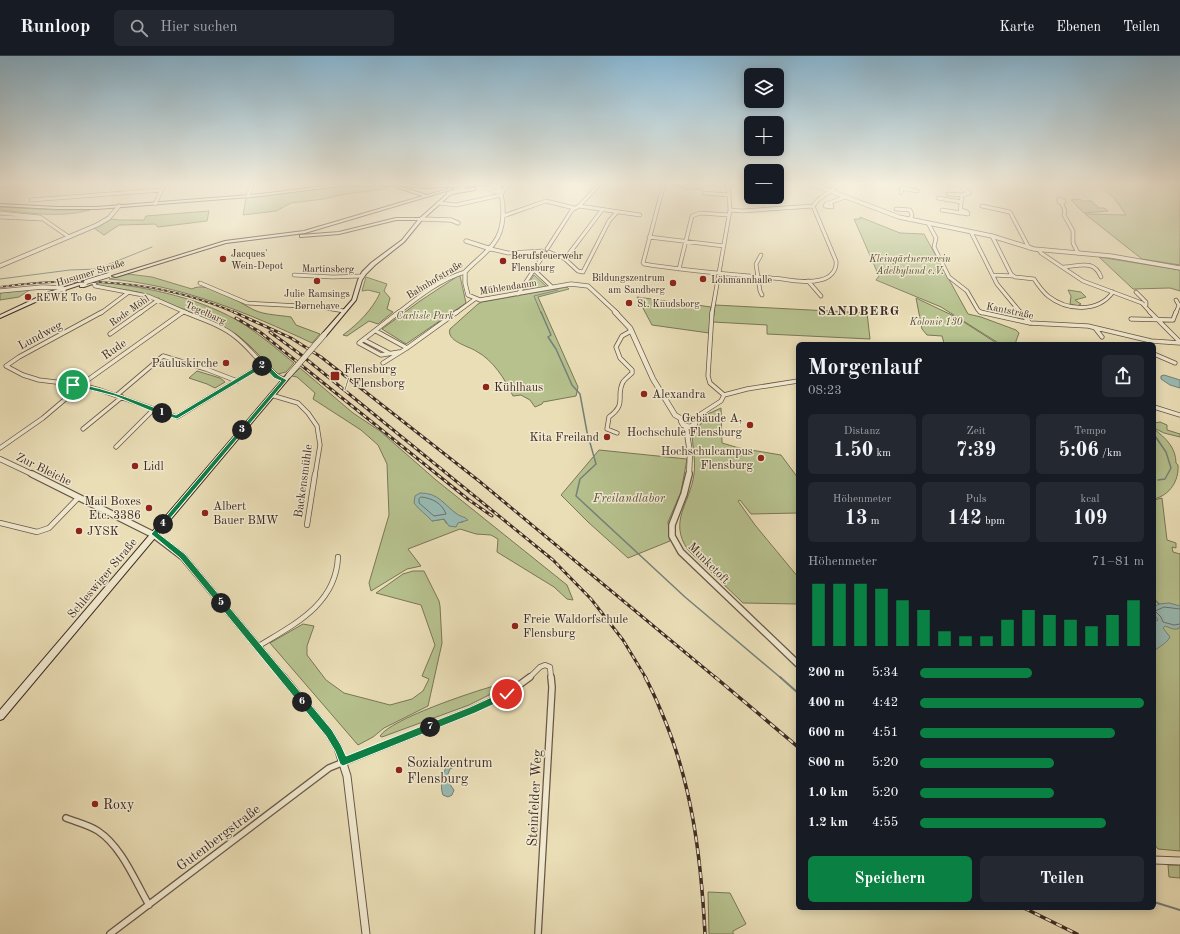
<!DOCTYPE html>
<html lang="de">
<meta charset="utf-8">
<style>
:root{--surface:#171b24;--page:#242831;--text:#f1f3f6;--muted:#9ea1a6;--line:#363941;--accent:#0b8043}
body{margin:0;font-family:"Old Standard TT",serif;background:var(--page);color:var(--text);height:100vh;display:flex;flex-direction:column;font-size:15px;white-space:nowrap}
*{box-sizing:border-box;margin:0}
p{font-size:13px;color:var(--muted)}
.icon{flex:none;width:22px;height:22px;fill:none;stroke:currentColor;stroke-width:2;stroke-linecap:round;stroke-linejoin:round}
.map{position:relative;flex:1;overflow:hidden}
.panel{position:absolute;left:796px;top:286px;width:360px;height:568px;display:flex;flex-direction:column;background:var(--surface);border-radius:6px;box-shadow:0 2px 10px #0003}
.panel>*{flex:none}
.buttons{position:absolute;left:744px;top:12px;display:grid;gap:8px}
.buttons a{display:grid;place-items:center;width:40px;height:40px;border-radius:6px;background:var(--surface);box-shadow:0 2px 10px #0003;font-size:20px}
.pin{position:absolute;display:grid;place-items:center;width:34px;height:34px;color:#fff;margin:-17px;border:2px solid #fff;border-radius:50%;box-shadow:0 1px 4px #0007}
.km{position:absolute;width:20px;height:20px;margin:-10px;border-radius:50%;background:#222;color:#fff;font-size:11px;line-height:20px;text-align:center}
.round{display:grid;place-items:center;flex:none;width:42px;height:42px;border-radius:6px;background:var(--page)}
.head{display:flex;align-items:center;justify-content:space-between;height:68px;padding:0 12px}
h1{font-size:22px;font-weight:700;line-height:30px}
.stats{display:grid;grid-template-columns:repeat(3,1fr);gap:6px;height:68px;padding:4px 12px}
.stats div{display:grid;align-content:center;border-radius:6px;background:var(--page);text-align:center}
.stats b{font-size:20px;font-weight:700}
.stats small{font-size:11px;font-weight:400}
.stats p{font-size:11px}
.chart{height:112px;padding:8px 12px}
.chart p{display:flex;justify-content:space-between}
.chart svg{width:100%;height:72px;margin-top:4px;stroke:var(--accent);stroke-width:6}
.action{display:flex;gap:8px;margin-top:auto;padding:8px 12px}
.action a{flex:1;height:46px;border-radius:6px;background:var(--accent);color:#fff;font-size:16px;font-weight:700;line-height:46px;text-align:center}
.action a+a{background:var(--page);color:var(--text)}
ul{padding:0 12px;list-style:none;font-size:13px}
li{display:grid;grid-template-columns:64px 48px 1fr;align-items:center;height:30px}
li i{height:10px;border-radius:5px;background:var(--accent)}
header{display:flex;align-items:center;gap:24px;box-sizing:border-box;height:56px;padding:0 20px;background:var(--surface);border-bottom:1px solid var(--line)}
header strong{font-size:19px}
nav{display:flex;gap:22px;margin-inline-start:auto;font-size:14px}
.search{width:280px;height:36px;background:var(--page);display:flex;align-items:center;gap:10px;box-sizing:border-box;padding:0 14px;border-radius:6px;color:var(--muted);font-size:15px}
.map>svg:first-child{display:block}
</style>
<header>
<strong>Runloop</strong>
<div class="search"><svg class="icon" aria-label="search" viewBox="0 0 24 24"><circle cx="10" cy="10" r="6"/><path d="M15 15l6 6"/></svg>Hier suchen</div>
<nav><a>Karte</a><a>Ebenen</a><a>Teilen</a></nav>
</header>
<div class="map">
<svg width="1180" height="878" viewBox="0 0 1180 878">
<rect width="100%" height="100%" fill="#eadeb7"/>
<filter id="stains"><feTurbulence type="fractalNoise" baseFrequency=".005" numOctaves="4"/><feColorMatrix values="0 0 0 0 .2 0 0 0 0 .09 0 0 0 0 .02 0 0 0 .5 -.17"/></filter>
<radialGradient id="worn" r=".72"><stop offset=".6" stop-color="#630" stop-opacity="0"/><stop offset="1" stop-color="#630" stop-opacity=".3"/></radialGradient>
<path fill="#b6c18e" stroke="#7a7658" fill-rule="evenodd" d="M669 127H700L703 134 691 133 688 134Z
M1097 127H1180V209L1142 203 1085 158 1126 159 1115 143Z
M377 129 389 131 378 134 346 138 324 143 291 147 276 155 243 159 246 142 331 131Z
M1080 143 1082 145H1091L1099 152H1104L1108 155 1084 157 1071 144Z
M0 151 54 154H90C62 162 29 157 0 154Z
M209 155 207 165 158 171 155 168 119 169 104 179 94 172 112 163 119 164H144L146 160Z
M860 161 900 177 924 178 968 258 981 261 1016 274 1019 277 1015 288H1000L941 251 876 224 879 220 854 163H860Z
M1099 201 1180 214V235L1170 232 1133 233Z
M128 218 152 221 192 233C207 224 240 247 254 254 265 259 279 259 291 261L296 269 320 278 312 287C248 257 181 229 109 223Z
M534 219 547 231 523 235Z
M458 220H460L466 247 406 288 382 273 420 245Z
M366 221 387 228 384 235 390 242 387 253 393 256 378 268 369 265 347 280 343 279C358 268 372 254 380 237L368 234 362 235Z
M101 226C151 232 202 242 245 269 262 280 278 294 294 307L286 316 278 318 249 289 236 278 219 269 159 243 138 236 97 229 98 227Z
M567 231 569 233 538 241 578 331 576 340 543 346 542 348 535 351 530 344 521 339 513 340C505 323 493 304 476 295 468 290 446 285 450 273L478 248 482 246Z
M31 233 19 241 0 244V237Z
M1068 234 1081 236 1086 241 1075 244 1081 248 1079 249 1080 250 1070 248 1071 240Z
M637 241 711 251 709 277 652 269Z
M916 242 956 261 998 288H954L944 287 942 280 927 279 922 273Z
M715 249 867 257 870 283 767 278V269L713 266Z
M300 312 353 357 380 375 436 424 567 529 573 544 567 543 554 531 497 496 498 483 491 479 476 478 460 473 408 493 421 510 407 513 371 535 369 527 389 459 387 408 378 389 361 374 313 343 315 337 297 321 292 320ZM443 446C448 454 458 457 463 466L446 467 444 463 432 465 424 455Z
M197 315 220 322 225 326 215 332 207 328 189 322Z
M721 352 722 387 739 392 781 399 798 422V457L751 458 740 444 738 445 755 469 798 521V548L743 547 688 494C668 465 690 448 694 418 696 404 692 389 692 375L701 368V361Z
M1160 366 1167 369V374L1180 378V381L1164 377 1154 372V367Z
M1154 373C1166 382 1176 392 1176 407L1178 409C1179 425 1170 439 1154 443Z
M599 394 687 403 681 436 668 466 670 485 628 502 588 466 561 439Z
M1162 442 1167 484 1176 487V492L1172 491 1173 496 1180 498V795L1158 793 1154 788V444Z
M413 515H424L439 545 440 550 442 587 428 650 384 672 373 681 358 689 270 587 303 568 314 570 307 590V599L326 624 344 637 390 649 412 643 423 635 429 623 422 620 435 589 421 549 376 537 403 518Z
M494 630 495 631 493 637 469 649 382 681 380 680C391 663 472 636 494 630Z
M1168 809H1180V822L1169 821Z
M708 836 730 837 746 868 733 875V878H709Z"/>
<path fill="#99bbb4" stroke="#75817a" d="M1164 319 1180 324V332L1170 329 1161 323V320Z
M420 437C439 437 443 448 457 458 461 461 464 460 468 464L458 467 456 471 449 470 444 463 432 465C426 458 419 454 414 447L415 440Z
M1169 547 1180 550V570L1178 573H1173L1165 570 1163 572 1170 581C1166 588 1160 590 1154 595V564L1156 565 1158 564 1154 558V551L1159 548Z
M451 706 456 710 450 713 446 723 454 734 452 739 448 741 443 739C439 730 443 711 451 706Z"/>
<g fill="none" stroke-linecap="round" stroke-linejoin="round">
<path stroke="#6c726c" stroke-width="1" d="M421 441C432 442 442 447 446 458L434 460 419 447V443Z
M1180 553 1164 551 1155 555 1161 561 1163 566 1174 569 1180 568"/>
<path stroke="#75817a" stroke-width="1" d="M0 223 70 214 97 213 152 191
M541 257 534 240 558 234"/>
<path stroke="#75817a" stroke-width="1.5" d="M541 256 551 279 548 281 556 293 572 329 580 338 587 376 596 408 580 423 576 440 685 541 781 622
M1155 380 1166 396 1171 412 1165 423 1158 424
M1154 543 1159 548"/>
<path stroke="#75817a" stroke-width="2" d="M780 621 798 637
M1154 846 1180 854"/>
<g stroke="#695748" stroke-width="4.5">
<path id="minor-far3" d="M664 127 643 207 644 208C686 215 729 218 772 222 788 223 805 228 820 224 830 222 837 215 836 205L813 150
M726 127 729 136
M957 127 969 137 962 139 960 157
M944 128H959
M0 130 16 127
M704 137 729 139
M901 137 902 132 917 135
M948 138 962 139
M248 140 253 127
M938 142 961 146
M1059 143 1064 145V146H1059Z
M31 144 162 134
M1061 146 1065 155 1064 159 1073 175V187L1078 197
M439 147 456 149 501 139
M831 147 832 151 825 150 826 148 845 141
M155 148 165 127
M579 150 640 159
M813 150 818 144 841 127
M982 150 1010 156 1029 192
M896 153 910 154 912 159 910 164
M730 154 742 155 813 150
M942 154 968 158 967 156 961 154
M0 157 40 161 69 181
M503 160 546 145 574 152
M0 161 42 163
M928 167 936 182 934 191 949 221 967 235 978 254 982 257
M971 176 997 228 1021 257
M992 180 1011 218 1015 221 1034 223C1038 229 1042 235 1048 240 1067 255 1098 257 1113 236
M649 181 724 190
M491 193 508 197 542 195
M547 193 572 154 579 150 601 127
M1039 194 1041 197 1083 225 1142 247 1151 257
M549 196 565 203 578 215 583 216
M761 199 756 208 760 235 762 239
M565 203 602 154
M1064 211C1080 210 1094 203 1101 221
M679 213 692 160 700 157 729 159
M534 214 551 230
M583 216 609 165 617 156
M294 219 333 221 361 220
M993 219 1013 220
M96 225 94 228 95 230 148 240 187 257
M808 225 821 240
M200 227 247 247 320 251 344 255
M1136 236 1146 246V249
M518 238 545 197
M101 257 129 236
M140 257 158 244
M182 257 184 255
M398 257C418 241 441 223 465 216
M456 257 475 243
M712 257 730 154 729 137
M1176 257 1179 249 1176 244"/>
</g>
<g stroke="#695748" stroke-width="5">
<path id="minor-far2" d="M102 256 19 301 6 310 23 319 39 324 81 329 100 334 177 361 264 308
M184 256C201 263 222 269 237 282 253 295 266 316 285 324
M712 256 708 320 710 327 724 339
M980 256 1030 267 1088 270 1151 285 1180 287
M1020 256 1030 267
M1150 256 1180 286
M1131 263 1173 264 1176 256
M1095 272 1102 281
M376 275 407 292
M110 278 141 256
M364 284 389 297
M399 296 381 299 359 287 399 256
M1154 298 1175 307
M383 307 407 292 457 256
M117 339 163 300 206 313 237 325
M271 339 298 347 308 357 317 370 320 389 315 419
M724 339 747 333 798 325
M1154 351 1180 359
M693 363 721 345 724 339
M83 373 122 341
M617 377 607 373 609 361C628 347 615 341 623 326 625 323 629 320 632 317V314L620 302 616 291 622 280 631 275
M116 391 153 354
M0 392 43 362 89 323 183 256"/>
</g>
<g stroke="#695748" stroke-width="6">
<path id="minor-far1" d="M0 467 37 476 49 472 78 442
M307 469 315 418
M257 591C293 569 336 549 338 501
M529 622 540 611 545 609 550 611 551 622"/>
</g>
<g stroke="#695748" stroke-width="8">
<path id="minor" d="M66 762C76 766 89 769 98 775 122 791 135 825 149 849
M110 878 329 712 472 654 507 638 530 621
M538 878 552 631 551 621"/>
</g>
<g stroke="#695748" stroke-width="5">
<path id="tertiary-far3" d="M809 127 899 161 992 180 1034 193 1111 200 1180 212
M491 129 499 132C505 149 505 173 494 187 486 198 474 206 465 216V227L468 239 480 244 571 228 588 230 617 257
M487 132 498 136
M450 137 463 133V130
M501 138 508 128
M421 163 451 164 458 167
M466 185 491 193
M0 210 97 169 109 162 119 150
M0 235 42 231 63 232 64 235"/>
</g>
<g stroke="#695748" stroke-width="6">
<path id="tertiary-far2" d="M615 256 630 272 653 323 675 359 682 363
M685 361 693 363 695 368 690 371 683 369 681 365Z
M686 371 690 397 689 419
M0 403 34 419"/>
</g>
<g stroke="#695748" stroke-width="8">
<path id="tertiary-far1" d="M32 418 154 479 183 501 284 622
M689 418 684 438 672 469V480L681 496 798 608"/>
</g>
<g stroke="#695748" stroke-width="9">
<path id="tertiary" d="M283 621 329 677 338 692 347 720 366 878
M1154 804 1180 805"/>
</g>
<g stroke="#3e2a23" stroke-width="2">
<path id="secondary" d="M397 127 426 130 476 127H514L499 131 497 130 498 129 502 128 426 132 392 129 340 130 261 140 97 153H57L0 150V148L57 151H97L261 138 340 128Z
M398 130 427 139 451 132 453 133 305 177 226 187 116 221 112 220 225 185 304 175 423 140 398 132Z
M474 132H475V134L451 138 422 164 404 186 375 209 366 218 362 224 356 244 326 280H322V278L352 244 358 224 362 216 371 207 402 184 418 164H396L339 178 301 181H300V179L339 176 396 162H420L447 138V136Z
M96 224H98V226L84 231H80V229L53 238 0 262V259L49 236 84 225H88V226Z
M289 317 291 318V320L3 663 0 664V654L287 318Z"/>
</g>
<use href="#minor-far3" stroke="#f1ead0" stroke-width="3"/>
<use href="#minor-far2" stroke="#f1ead0" stroke-width="3.5"/>
<use href="#minor-far1" stroke="#f1ead0" stroke-width="4.5"/>
<use href="#minor" stroke="#f1ead0" stroke-width="5.5"/>
<use href="#tertiary-far3" stroke="#f1ead0" stroke-width="3.5"/>
<use href="#tertiary-far2" stroke="#f1ead0" stroke-width="4.5"/>
<use href="#tertiary-far1" stroke="#f1ead0" stroke-width="5.5"/>
<use href="#tertiary" stroke="#f1ead0" stroke-width="7"/>
<use href="#secondary" fill="#f1ead0" fill-rule="evenodd"/>
<g stroke="#3e2a23" stroke-width="2">
<path id="rail-far2" d="M0 231C82 220 159 224 236 257"/>
</g>
<g stroke="#3e2a23" stroke-width="3">
<path id="rail-far1" d="M234 256 291 282 321 301 479 425 716 622
M236 262 260 276 469 444 492 460
M270 276 300 298 553 504 591 543 623 584 646 622"/>
</g>
<g stroke="#3e2a23" stroke-width="3.5">
<path id="rail" d="M645 621C651 632 656 643 661 655 692 726 701 801 705 878
M715 621 798 691
M1024 852 1077 878"/>
</g>
<use href="#rail-far2" stroke="#f1ead0" stroke-width="1" stroke-dasharray="3" stroke-linecap="butt"/>
<use href="#rail-far1" stroke="#f1ead0" stroke-width="1.5" stroke-dasharray="4" stroke-linecap="butt"/>
<use href="#rail" stroke="#f1ead0" stroke-width="2" stroke-dasharray="6" stroke-linecap="butt"/>
<g stroke="#3e2a23" stroke-width="5.5" stroke-linecap="butt">
<path id="secondary-bridge-far1" d="M86 226 109 219"/>
</g>
<g stroke="#3e2a23" stroke-width="6" stroke-linecap="butt">
<path id="secondary-bridge" d="M289 319 324 279"/>
</g>
<use href="#secondary-bridge-far1" stroke="#f1ead0" stroke-width="4"/>
<use href="#secondary-bridge" stroke="#f1ead0" stroke-width="5"/>
</g>
<linearGradient id="sky" x2="0" y2="1"><stop stop-color="#88b7d3"/><stop offset="0.51" stop-color="#f6f0df"/><stop offset="1" stop-color="#f6f0df" stop-opacity="0"/></linearGradient>
<rect width="1180" height="250" fill="url(#sky)"/>
<path fill="#0b8043" stroke="#fff" d="M262 307H266L278 319 287 324 158 477 185 498 332 674 341 689 346 700 470 651 507 634 511 638 510 641 475 657 343 710 340 708 335 695 326 680 180 502 151 478 281 325 274 322 264 311 177 363 151 355 115 340 70 329 73 327C109 332 142 348 176 359Z"/>
<g fill="#8f2418" stroke="#f1ead0" stroke-width="1.5">
<circle cx="223" cy="203" r="4"/>
<circle cx="503" cy="205" r="4"/>
<circle cx="703" cy="223" r="4"/>
<circle cx="317" cy="225" r="4"/>
<circle cx="673" cy="227" r="4"/>
<circle cx="28" cy="241" r="4"/>
<circle cx="629" cy="247" r="4"/>
<circle cx="226" cy="307" r="4"/>
<rect x="330" y="315" width="10" height="10" rx="2"/>
<circle cx="486" cy="331" r="4"/>
<circle cx="644" cy="338" r="4"/>
<circle cx="750" cy="369" r="4"/>
<circle cx="607" cy="381" r="4"/>
<circle cx="761" cy="402" r="4"/>
<circle cx="135" cy="410" r="4"/>
<circle cx="149" cy="452" r="4"/>
<circle cx="205" cy="457" r="4"/>
<circle cx="79" cy="475" r="4"/>
<circle cx="515" cy="570" r="4"/>
<circle cx="399" cy="714" r="4"/>
<circle cx="95" cy="748" r="4"/>
</g>
<g text-anchor="middle" stroke-width="3" stroke-linejoin="round" paint-order="stroke">
<g font-size="10" fill="#3e2a23" stroke="#f1ead0" text-anchor="start">
<text x="231" y="201">Jacques'<tspan x="231" dy="12">Wein-Depot</tspan></text>
<text x="511" y="203">Berufsfeuerwehr<tspan x="511" dy="12">Flensburg</tspan></text>
<text x="665" y="225" text-anchor="end">Bildungszentrum<tspan x="665" dy="12">am Sandberg</tspan></text>
<text x="711" y="227">Löhmannhalle</text>
<text x="317" y="241" text-anchor="middle">Julie Ramsings<tspan x="317" dy="12">Børnehave</tspan></text>
<text x="36" y="245">REWE To Go</text>
<text x="637" y="251">St. Knudsborg</text>
</g>
<g font-size="10" font-style="italic" fill="#5c503e" stroke="#f1ead0">
<text x="910" y="206">Kleingärtnerverein<tspan x="910" dy="12">Adelbylund e.V.</tspan></text>
<text x="425" y="263">Carlisle Park</text>
<text x="936" y="269">Kolonie 130</text>
</g>
<g font-size="10" fill="#3e2a23" stroke="#f1ead0">
<text transform="translate(328 212) rotate(1)" y="4">Martinsberg</text>
<text transform="translate(90 216) rotate(-17)" y="4">Husumer Straße</text>
<text transform="translate(434 223) rotate(-31)" y="4">Bahnhofstraße</text>
<text transform="translate(508 230) rotate(-9)" y="4">Mühlendamm</text>
<text transform="translate(129 254) rotate(-35)" y="4">Rode Möhl</text>
<text transform="translate(1010 254) rotate(12)" y="4">Kantstraße</text>
<text transform="translate(206 256) rotate(24)" y="4">Tegelbarg</text>
</g>
<g font-size="12" fill="#3e2a23" stroke="#f1ead0">
<text transform="translate(40 279) rotate(-28)" y="4">Lundweg</text>
<text transform="translate(114 293) rotate(-35)" y="4">Rude</text>
<text transform="translate(44 413) rotate(26)" y="4">Zur Bleiche</text>
<text transform="translate(303 425) rotate(-82)" y="4">Backensmühle</text>
<text transform="translate(709 507) rotate(45)" y="4">Munketoft</text>
<text transform="translate(102 522) rotate(-50)" y="4">Schleswiger Straße</text>
</g>
<g font-size="12" fill="#3e2a23" stroke="#f1ead0" text-anchor="start">
<text x="218" y="311" text-anchor="end">Pauluskirche</text>
<text x="344" y="317">Flensburg<tspan x="344" dy="14">/ Flensborg</tspan></text>
<text x="494" y="335">Kühlhaus</text>
<text x="652" y="342">Alexandra</text>
<text x="742" y="366" text-anchor="end">Gebäude A,<tspan x="742" dy="14">Hochschule Flensburg</tspan></text>
<text x="599" y="385" text-anchor="end">Kita Freiland</text>
<text x="753" y="399" text-anchor="end">Hochschulcampus<tspan x="753" dy="14">Flensburg</tspan></text>
<text x="143" y="414">Lidl</text>
<text x="141" y="449" text-anchor="end">Mail Boxes<tspan x="141" dy="14">Etc. 3386</tspan></text>
<text x="213" y="454">Albert<tspan x="213" dy="14">Bauer BMW</tspan></text>
<text x="87" y="479">JYSK</text>
<text x="523" y="567">Freie Waldorfschule<tspan x="523" dy="14">Flensburg</tspan></text>
</g>
<g font-size="12" font-style="italic" fill="#5c503e" stroke="#f1ead0">
<text x="629" y="446">Freilandlabor</text>
</g>
<g font-size="13" font-weight="bold" letter-spacing="1" fill="#3e2a23" stroke="#f1ead0">
<text x="859" y="259">SANDBERG</text>
</g>
<g font-size="14" fill="#3e2a23" stroke="#f1ead0" text-anchor="start">
<text x="407" y="711">Sozialzentrum<tspan x="407" dy="16">Flensburg</tspan></text>
<text x="103" y="753">Roxy</text>
</g>
<g font-size="14" fill="#3e2a23" stroke="#f1ead0">
<text transform="translate(534 742) rotate(-87)" y="5">Steinfelder Weg</text>
<text transform="translate(218 781) rotate(-37)" y="5">Gutenbergstraße</text>
</g>
</g>
<rect width="100%" height="100%" filter="url(#stains)"/>
<rect width="100%" height="100%" fill="url(#worn)"/>
</svg>
<div class="buttons">
<a><svg class="icon" aria-label="layers" viewBox="0 0 24 24"><path d="M12 4l9 5-9 5-9-5zM3 14l9 5 9-5"/></svg></a>
<a>+</a>
<a>−</a>
</div>
<div class="pin" style="left:73px;top:329px;background:#1e9e55"><svg class="icon" aria-label="arrive" viewBox="0 0 24 24"><path d="M6 21V4h12l-3 4 3 4H6"/></svg></div>
<div class="pin" style="left:507px;top:638px;background:#d93025"><svg class="icon" aria-label="check" viewBox="0 0 24 24"><path d="M5 12l5 5 9-10"/></svg></div>
<b class="km" style="left:162px;top:357px">1</b>
<b class="km" style="left:262px;top:310px">2</b>
<b class="km" style="left:242px;top:374px">3</b>
<b class="km" style="left:163px;top:468px">4</b>
<b class="km" style="left:221px;top:547px">5</b>
<b class="km" style="left:302px;top:646px">6</b>
<b class="km" style="left:430px;top:671px">7</b>
<section class="panel">
<div class="head"><div><h1>Morgenlauf</h1><p>08:23</p></div><a class="round"><svg class="icon" aria-label="share" viewBox="0 0 24 24"><path d="M12 15V3M7 8l5-5 5 5M5 13v7h14v-7"/></svg></a></div>
<div class="stats">
<div><p>Distanz</p><b>1.50<small> km</small></b></div>
<div><p>Zeit</p><b>7:39</b></div>
<div><p>Tempo</p><b>5:06<small> /km</small></b></div>
</div>
<div class="stats">
<div><p>Höhenmeter</p><b>13<small> m</small></b></div>
<div><p>Puls</p><b>142<small> bpm</small></b></div>
<div><p>kcal</p><b>109</b></div>
</div>
<div class="chart"><p><span>Höhenmeter</span>71–81 m</p>
<svg viewBox="0 0 160 44" preserveAspectRatio="none"><path d="M5 44V6M15 44V6M25 44V6M35 44V9M45 44V16M55 44V22M65 44V35M75 44V38M85 44V38M95 44V28M105 44V22M115 44V25M125 44V28M135 44V32M145 44V25M155 44V16"/></svg>
</div>
<ul>
<li><b>200 m</b>5:34<i style="width:50%"></i></li>
<li><b>400 m</b>4:42<i style="width:100%"></i></li>
<li><b>600 m</b>4:51<i style="width:87%"></i></li>
<li><b>800 m</b>5:20<i style="width:60%"></i></li>
<li><b>1.0 km</b>5:20<i style="width:60%"></i></li>
<li><b>1.2 km</b>4:55<i style="width:83%"></i></li>
</ul>
<div class="action"><a>Speichern</a><a>Teilen</a></div>
</section>
</div>
